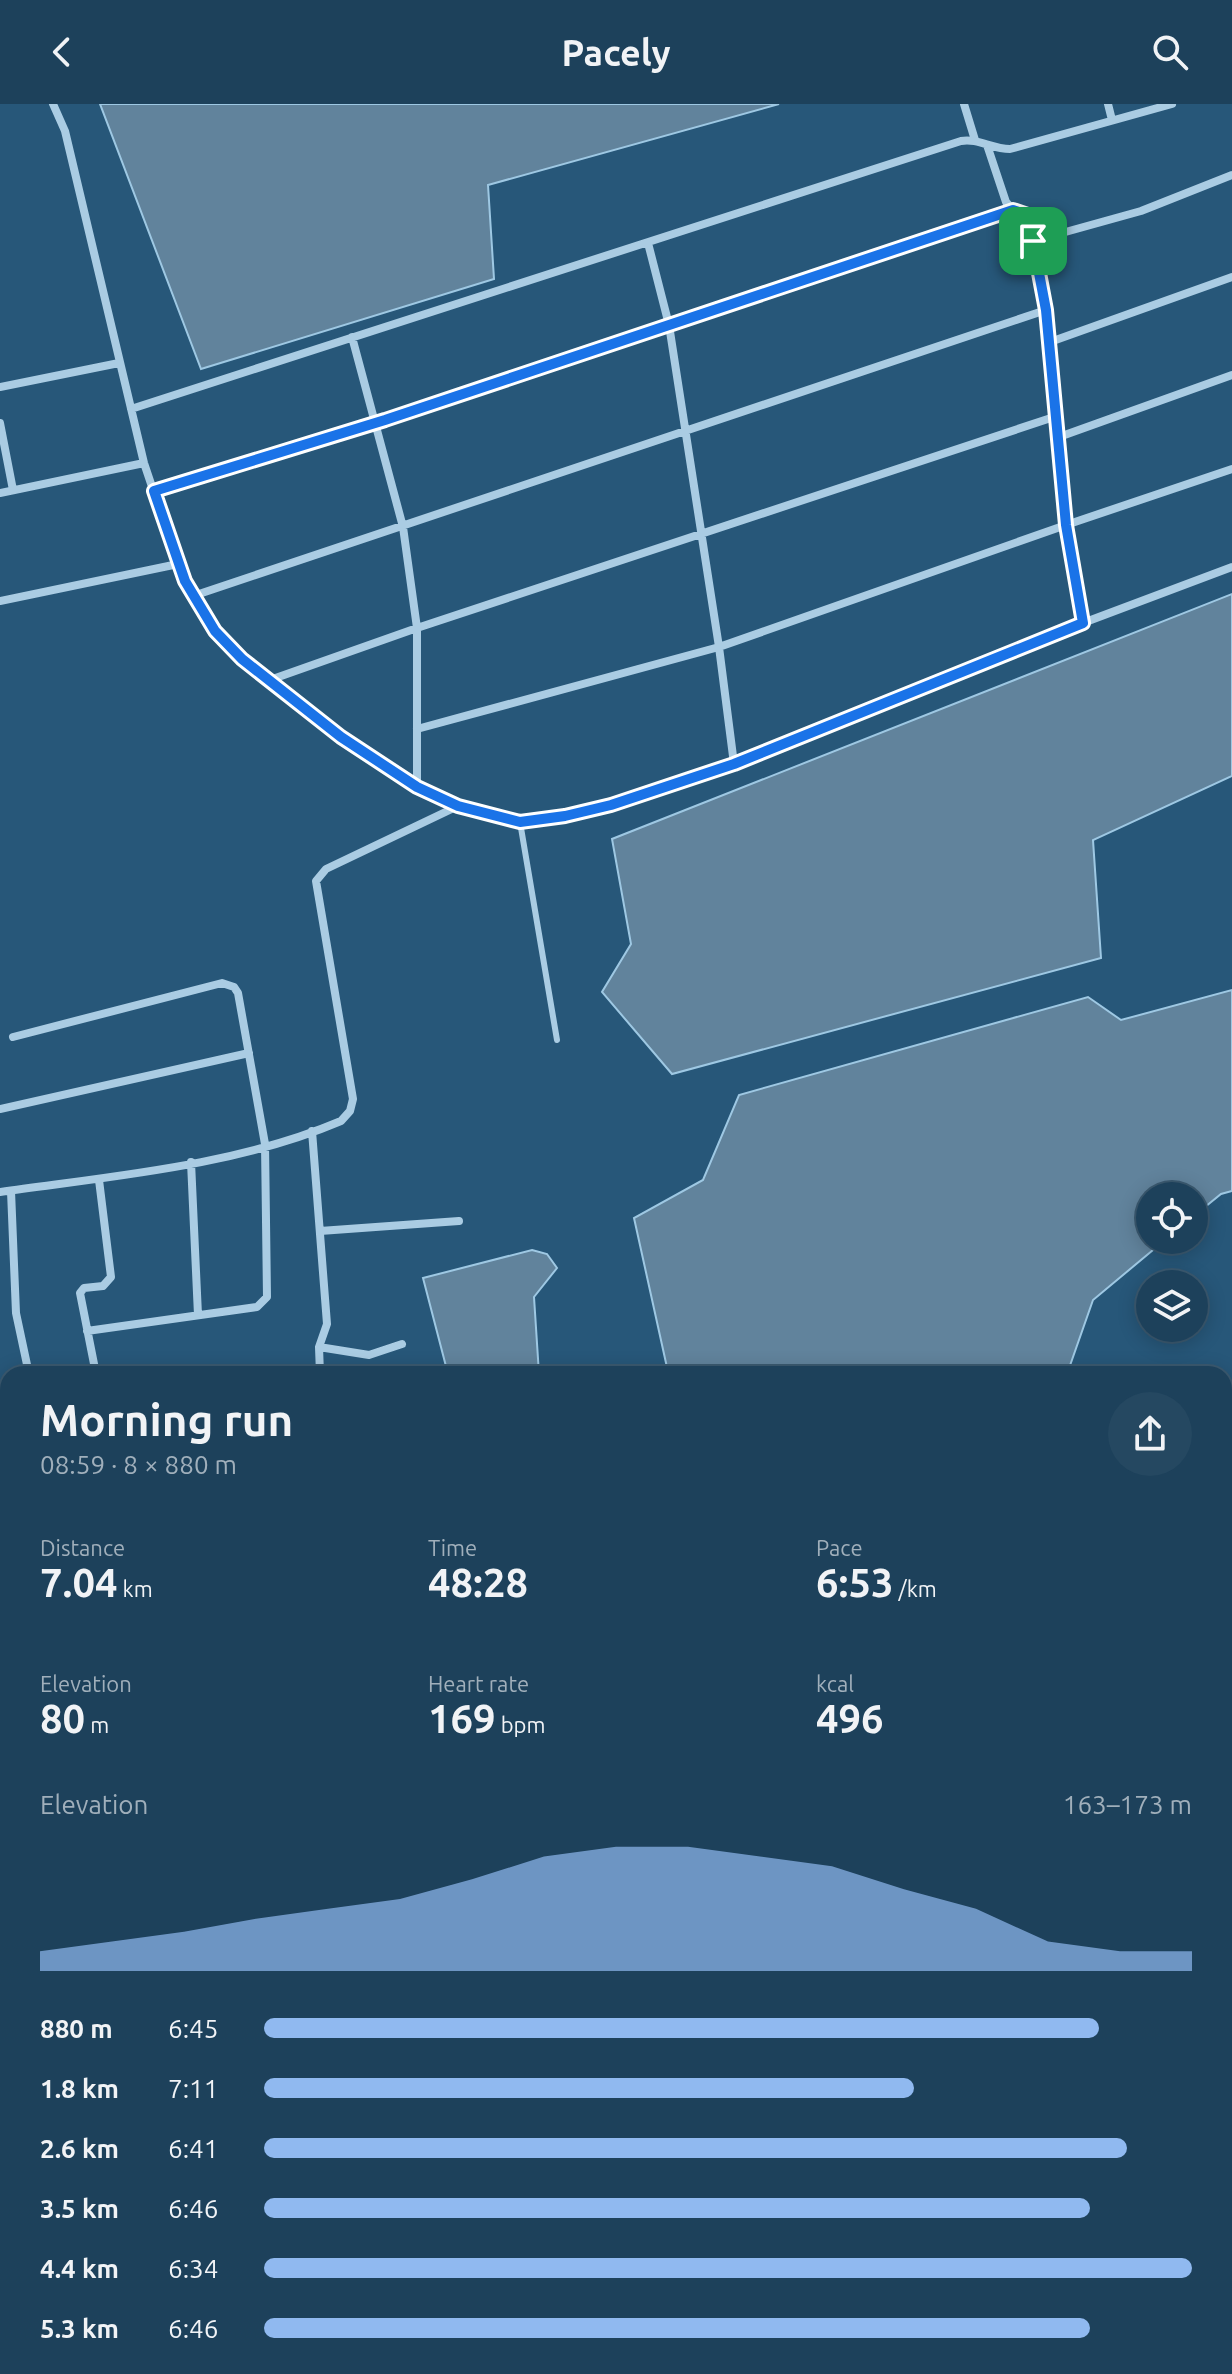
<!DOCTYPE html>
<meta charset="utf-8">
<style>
:root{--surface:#1d415b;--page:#254861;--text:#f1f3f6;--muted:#a0afbb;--line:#3b5a71;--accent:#90b9f0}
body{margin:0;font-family:Ubuntu,sans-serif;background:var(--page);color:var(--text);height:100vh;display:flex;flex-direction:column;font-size:30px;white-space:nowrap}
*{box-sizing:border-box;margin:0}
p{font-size:26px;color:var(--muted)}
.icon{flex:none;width:44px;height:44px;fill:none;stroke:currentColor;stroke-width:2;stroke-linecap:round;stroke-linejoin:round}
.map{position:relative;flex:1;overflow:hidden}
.sheet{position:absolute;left:0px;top:1262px;width:1232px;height:1008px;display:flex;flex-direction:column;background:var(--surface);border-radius:24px 24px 0 0;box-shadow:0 4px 20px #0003,0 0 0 2px var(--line)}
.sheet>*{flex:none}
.fabs{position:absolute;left:1136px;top:1078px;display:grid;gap:16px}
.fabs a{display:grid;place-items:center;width:72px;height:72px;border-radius:50%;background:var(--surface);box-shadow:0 4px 20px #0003,0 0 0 2px var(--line);font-size:40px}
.pin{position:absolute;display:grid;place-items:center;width:68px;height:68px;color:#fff;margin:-34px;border-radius:16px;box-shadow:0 4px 12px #0006}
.round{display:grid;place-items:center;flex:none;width:84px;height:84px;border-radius:42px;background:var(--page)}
.headline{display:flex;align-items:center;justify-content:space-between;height:136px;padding:0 40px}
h1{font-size:44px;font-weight:600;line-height:60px}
.stats{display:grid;grid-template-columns:repeat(3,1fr);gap:12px;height:136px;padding:8px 40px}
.stats div{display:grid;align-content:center}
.stats b{font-size:40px;font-weight:600}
.stats small{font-size:22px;font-weight:400}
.stats p{font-size:22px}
.chart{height:224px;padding:16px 40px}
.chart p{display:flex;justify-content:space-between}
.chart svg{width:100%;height:144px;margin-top:8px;fill:var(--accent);opacity:.7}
ul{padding:0 40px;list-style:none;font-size:26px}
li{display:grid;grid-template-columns:128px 96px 1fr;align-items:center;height:60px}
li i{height:20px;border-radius:10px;background:var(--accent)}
header{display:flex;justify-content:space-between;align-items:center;height:104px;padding:0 40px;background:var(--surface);font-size:36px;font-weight:600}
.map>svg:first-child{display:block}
</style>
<header><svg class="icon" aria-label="back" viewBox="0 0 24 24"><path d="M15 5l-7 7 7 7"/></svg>Pacely<svg class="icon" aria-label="search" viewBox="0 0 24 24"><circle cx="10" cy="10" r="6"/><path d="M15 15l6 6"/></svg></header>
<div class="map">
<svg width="1232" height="2270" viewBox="0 0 1232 2270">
<rect width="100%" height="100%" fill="#275779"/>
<path fill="#61839c" stroke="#9ec8e3" stroke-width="2" d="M100 0H779L488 81 494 175 201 265Z
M1232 490V672L1093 736 1101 854 672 970 602 888 631 840 612 735Z
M1232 886V1087L1221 1090 1194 1112V1092H1150V1136H1165L1093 1196 1067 1270H663L668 1268 634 1114 703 1076 739 991 1088 893 1121 916Z
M532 1146 547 1150 557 1164 534 1193 539 1270H448L423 1174Z"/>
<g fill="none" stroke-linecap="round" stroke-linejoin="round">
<path stroke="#aacce3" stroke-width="6" d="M520 718 557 936
M1224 1400 1232 1394"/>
<path stroke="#aacce3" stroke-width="8" d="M53 0 65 27 144 359 178 460 193 492 215 527 267 577 417 683 458 702 520 718 565 712 611 701 734 660 979 558 1232 463
M964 0 975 36
M1108 0 1112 16
M1033 137 1141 107 1232 71
M648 139 669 221 719 543 1066 421 1050 238 1028 111 1025 107 1013 106 1006 98 987 41
M352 233 403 423 417 524 1057 312
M1050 238 1232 173
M0 283 119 259
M131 305 961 37C978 34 992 45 1010 45L1172 0
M0 319 13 386
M1059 333 1232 271
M154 387 385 316 1013 106
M0 389 144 359
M193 492 1046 206
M0 497 178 460
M1083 519 1066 421 1232 365
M267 577 417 524V683
M417 625 719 543 734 660
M13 933 222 879 234 883 238 889 265 1040 267 1193 257 1203 87 1227
M0 1005 249 949
M312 1027 327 1220 319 1243 320 1270
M191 1058 198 1211
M11 1087 16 1209 29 1270
M0 1088C113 1072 235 1062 341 1017L350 1007 353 995 316 777 326 765 458 702
M320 1127 459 1117
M319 1243 369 1251 402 1240
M96 1270 80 1189 84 1184 103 1182 111 1173 99 1076
M0 1283 5 1288 8 1308
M0 1450 8 1449
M0 1799 8 1804
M840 2262 854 2270"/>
</g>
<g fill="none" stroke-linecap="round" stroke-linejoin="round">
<g stroke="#fff" stroke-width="16">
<path id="route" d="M1013 106 1028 111 1046 206 1066 421 1083 519 734 660 611 701 565 712 520 718 458 702 417 683 341 633 242 555 215 527 185 477 154 387 385 316Z"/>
</g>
<use href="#route" stroke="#1a73e8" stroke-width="10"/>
</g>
</svg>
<div class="fabs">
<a><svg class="icon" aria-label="locate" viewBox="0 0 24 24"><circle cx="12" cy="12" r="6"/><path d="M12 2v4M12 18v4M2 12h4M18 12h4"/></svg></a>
<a><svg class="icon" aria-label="layers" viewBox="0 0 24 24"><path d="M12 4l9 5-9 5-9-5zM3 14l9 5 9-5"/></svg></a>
</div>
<div class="pin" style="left:1033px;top:137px;background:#1e9e55"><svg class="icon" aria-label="arrive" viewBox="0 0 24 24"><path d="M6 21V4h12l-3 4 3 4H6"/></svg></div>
<section class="sheet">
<div class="headline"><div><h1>Morning run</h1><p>08:59 · 8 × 880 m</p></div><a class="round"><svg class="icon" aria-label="share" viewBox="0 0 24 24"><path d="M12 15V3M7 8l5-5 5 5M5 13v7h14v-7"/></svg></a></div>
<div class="stats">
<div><p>Distance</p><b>7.04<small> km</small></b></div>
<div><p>Time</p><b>48:28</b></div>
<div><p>Pace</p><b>6:53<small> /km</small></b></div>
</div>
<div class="stats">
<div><p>Elevation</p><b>80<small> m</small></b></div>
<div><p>Heart rate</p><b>169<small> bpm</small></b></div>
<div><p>kcal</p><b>496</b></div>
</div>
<div class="chart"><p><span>Elevation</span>163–173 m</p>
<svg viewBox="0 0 160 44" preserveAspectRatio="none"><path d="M0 44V38L10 35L20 32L30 28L40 25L50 22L60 16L70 9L80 6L90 6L100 9L110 12L120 19L130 25L140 35L150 38L160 38V44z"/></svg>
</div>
<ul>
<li><b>880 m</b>6:45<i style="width:90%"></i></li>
<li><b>1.8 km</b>7:11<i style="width:70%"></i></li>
<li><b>2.6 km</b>6:41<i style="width:93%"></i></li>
<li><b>3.5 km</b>6:46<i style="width:89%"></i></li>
<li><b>4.4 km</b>6:34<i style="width:100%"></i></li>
<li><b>5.3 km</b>6:46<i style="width:89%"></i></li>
</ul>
</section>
</div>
